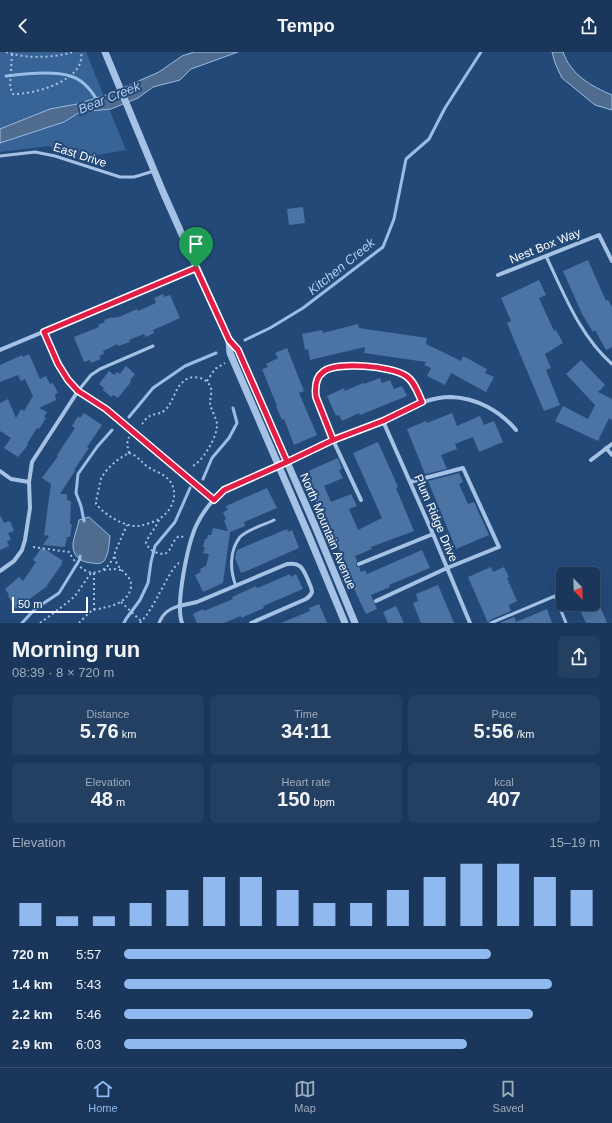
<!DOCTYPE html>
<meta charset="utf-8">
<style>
:root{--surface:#1a375b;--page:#233f61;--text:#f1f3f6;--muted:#9facbb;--line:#385171;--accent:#90b9f0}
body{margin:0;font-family:Helvetica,sans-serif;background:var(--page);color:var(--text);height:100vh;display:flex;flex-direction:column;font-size:15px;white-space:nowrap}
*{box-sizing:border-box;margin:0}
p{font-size:13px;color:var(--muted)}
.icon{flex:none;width:22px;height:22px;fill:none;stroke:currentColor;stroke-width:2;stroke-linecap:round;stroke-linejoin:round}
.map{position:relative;height:571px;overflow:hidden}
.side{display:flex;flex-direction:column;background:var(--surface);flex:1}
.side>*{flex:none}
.needle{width:26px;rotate:157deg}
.buttons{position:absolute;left:556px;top:515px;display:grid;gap:8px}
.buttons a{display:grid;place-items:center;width:44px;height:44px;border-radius:6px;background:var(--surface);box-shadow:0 4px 16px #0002,0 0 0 1px var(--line);font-size:20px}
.scale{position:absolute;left:12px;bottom:10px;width:76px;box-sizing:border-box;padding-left:4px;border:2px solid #fff;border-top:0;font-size:11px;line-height:14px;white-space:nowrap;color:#fff;-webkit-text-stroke:3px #234979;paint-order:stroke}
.pin{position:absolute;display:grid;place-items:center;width:34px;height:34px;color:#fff;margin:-41px -17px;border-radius:50% 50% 50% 0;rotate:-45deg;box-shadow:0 0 4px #0007}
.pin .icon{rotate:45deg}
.round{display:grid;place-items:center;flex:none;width:42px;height:42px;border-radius:6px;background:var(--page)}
.overview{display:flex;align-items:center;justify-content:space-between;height:68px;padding:0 12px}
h1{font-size:22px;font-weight:700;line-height:30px}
.stats{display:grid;grid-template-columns:repeat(3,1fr);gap:6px;height:68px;padding:4px 12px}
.stats div{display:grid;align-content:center;border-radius:6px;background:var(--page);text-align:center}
.stats b{font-size:20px;font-weight:700}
.stats small{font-size:11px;font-weight:400}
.stats p{font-size:11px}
.chart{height:112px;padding:8px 12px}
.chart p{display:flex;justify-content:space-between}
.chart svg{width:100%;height:72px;margin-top:4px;stroke:var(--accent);stroke-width:6}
ul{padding:0 12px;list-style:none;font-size:13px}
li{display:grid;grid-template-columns:64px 48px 1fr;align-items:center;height:30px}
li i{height:10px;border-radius:5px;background:var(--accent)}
header{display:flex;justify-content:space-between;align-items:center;height:52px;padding:0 12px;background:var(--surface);font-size:18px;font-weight:700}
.menu{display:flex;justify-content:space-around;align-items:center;height:56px;border-top:1px solid var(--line);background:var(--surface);font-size:11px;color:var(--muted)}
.menu a{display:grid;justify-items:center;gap:2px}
.menu .active{color:var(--accent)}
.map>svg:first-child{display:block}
</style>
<header><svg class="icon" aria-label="back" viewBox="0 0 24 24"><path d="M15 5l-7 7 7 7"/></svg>Tempo<svg class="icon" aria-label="share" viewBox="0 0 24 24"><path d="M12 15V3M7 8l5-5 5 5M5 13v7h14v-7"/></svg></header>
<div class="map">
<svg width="612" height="571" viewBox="0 0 612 571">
<rect width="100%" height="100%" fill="#234979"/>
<path fill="#376397" d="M0 0H86L126 98 82 106 48 94 0 100Z"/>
<path fill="#4f6b8e" stroke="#99bde5" d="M194 0H238L191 17 180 28 153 35 138 46 111 57 80 60 64 70 0 91V77L50 57 77 52 109 42 159 20 182 4Z
M552 0H563C571 23 591 34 612 43V58L595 53 562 26 555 11Z
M89 465 110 484C109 492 109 502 104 509 101 512 97 512 93 511 83 511 74 506 73 495 72 489 78 475 79 468Z"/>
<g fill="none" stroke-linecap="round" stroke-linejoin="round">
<path stroke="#99bde5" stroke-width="3" d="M6 24C22 22 55 19 70 24 82 27 91 38 97 48
M245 288 270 276 303 256 383 195 394 167 406 107 429 87 445 56 481 0
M129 365 153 336 185 314 216 301
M203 427 212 406 229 386 237 371 233 356
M84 469 81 454 76 441 78 422 97 395 112 378
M22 571 35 557 59 541 80 507V504
M124 571 126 567 140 548 148 531 151 510 155 494 175 470 190 436"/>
</g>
<path fill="#4b73a3" d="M303 155 305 171 289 173 287 157Z
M588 208 606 249 608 248 612 255V295L606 298 595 278 593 280 582 262 563 219Z
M539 228 546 243 539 246 554 279 556 278 563 291 545 302 551 316 546 318 560 353 544 359 507 271 511 269 501 246Z
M163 242 164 245 170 243 180 266 153 278 154 281 146 285 144 282 129 288 130 290 118 294V292L103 299 104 302 99 304 101 307 91 311 90 308 84 310 74 285 99 275 98 273 105 270 104 268 112 265 113 266 119 265 137 257 138 259 156 251 154 246Z
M358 272 359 276 427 286 426 292 461 309 463 304 487 317 485 321 494 325 486 340 451 321 445 333 427 324 431 316 424 313 426 310 364 301 365 295 310 308 308 297 305 298 302 282 322 278 323 281Z
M287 296 304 339 299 341 317 383 294 393 284 367 282 368 276 354H277L262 317 268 315 266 312 278 306 275 301Z
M29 302 40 327 46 324 50 332 53 331 58 341 55 342 56 348 39 356 47 360 44 365 46 366 39 377 37 376 27 392 28 393 18 405 4 396 11 386 0 379V351L8 347 16 366 21 357 24 359 33 344 25 327 21 329 18 323 0 330V313L22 303 23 305Z
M581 308 605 333 598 340 612 347V368L609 366 598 389 555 369 563 354 588 367 595 353 566 322Z
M126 314 135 322 131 327 130 331 118 346 113 343 111 345 103 338 104 336 99 332 109 319 114 323 117 320 120 322Z
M380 326 382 331 390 328 394 337 402 334 407 344 360 363 359 361 342 369 339 363 336 364 327 344 344 336 345 339 363 331 364 332Z
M84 361 102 373 87 395 89 396 74 418 75 419 60 442H67V448H69V449H71L70 472H72L70 485H67L65 495 43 493 49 484 44 483 51 432 42 426 58 404 57 403 75 376 72 374 78 364 80 366Z
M452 361 457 374 480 364 484 373 494 369 503 390 479 400 473 385 455 392 457 397 441 403 447 417 425 422 407 377 426 369 427 371Z
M378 390 398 435 396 436 414 479 371 495 372 497 355 504 357 509 356 514 359 515 361 520 365 518 367 522 422 498 430 516 389 533 390 535 371 543 377 557 366 562 346 520 348 519 334 485 332 486 313 443 316 442 306 420 338 406 342 417 339 418 343 426 324 434 331 450 351 442 357 454 349 457 358 478 382 466 353 401Z
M459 421 463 430 459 432 468 452 474 450 489 483 456 497 428 429Z
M267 436 277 456 244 470 245 474 230 480 223 531 203 540 195 523 201 520 200 517 206 514 209 502 203 501 205 495H203L205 487H207L208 483H211L213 476 228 479 224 468 226 467 223 460 228 458 226 454Z
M0 463 4 471 10 469 14 479 8 481 11 488 7 489 9 494 0 498Z
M287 477 288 480 292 478 299 496 249 518 241 521 235 506 237 498Z
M42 495 63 509 61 511 62 512 46 535 16 557 11 550H12L8 544 9 543 5 537 19 525 23 529 36 510 33 508Z
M491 515 493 520 504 515 509 525 507 526 517 549 509 553 511 559 490 568 488 571 468 525Z
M290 522 291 525 296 522 303 537 263 554 264 556 241 566V564L224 571H197L193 562 203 557 204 559 233 547 232 545 256 534 257 536 260 535Z
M438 533 454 571H421L413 551 418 549 416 542Z
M319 552 327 571H281L310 559 309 556Z
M577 552H599L607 571H586Z
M396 554 404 571H388L383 560Z
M547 557 552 571H499L514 565 516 570Z"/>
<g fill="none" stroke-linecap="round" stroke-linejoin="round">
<path stroke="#a5c2e4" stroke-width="2" stroke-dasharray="2 3" stroke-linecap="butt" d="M6 0C27 7 52 6 73 0
M12 2 10 35 13 42C33 43 87 28 81 0
M207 329 215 317 225 311
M142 372C144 370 146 366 148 365 153 361 160 363 165 358 174 350 174 336 185 328 193 322 208 326 211 336 212 341 210 347 210 351 211 358 216 365 217 372 218 384 202 411 191 415
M129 401C137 403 141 410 148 415 154 419 162 421 167 426 180 438 174 458 159 467 154 470 145 473 139 474 124 475 105 463 96 452V449C98 442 99 434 101 427 106 416 119 406 129 401Z
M129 401 127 392 129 385
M159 468C156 476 149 482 146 491 148 495 150 498 155 500 173 507 168 492 179 484L184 485
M33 495 69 500C75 512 89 528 104 517 109 514 111 509 114 505
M104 518 114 517 121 518
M121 550 141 569
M94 558V521
M40 571 63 554 75 544 91 521
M79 571C83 567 88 561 93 558 96 557 100 557 102 556 114 554 129 549 131 535 133 521 113 519 115 500L127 473
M140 571C144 566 148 562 151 556 157 548 172 514 179 511"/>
<path stroke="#a5c2e4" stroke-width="3" d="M0 104 35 100 55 104 120 125H134L154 119
M546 204C564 242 580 284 612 312
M78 339 91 323 100 317 153 294
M236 534C230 519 229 499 240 485 248 477 264 473 274 468
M159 571C163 561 169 557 179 554
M491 571 555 544 566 571"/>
<path stroke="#a5c2e4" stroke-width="4" d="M498 223 599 183 612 209
M44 280 58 312 68 328 78 339 106 357 214 448
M0 298 196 216
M383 369 433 482 470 571
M606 396 612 403
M591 408 612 392
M0 419 11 427 29 430
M361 448 333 388 316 345C315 337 315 326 323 320 336 309 392 314 406 324 414 329 418 341 422 350
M359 512 433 482
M0 519 14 509 22 498 25 488 30 456 29 430 32 410 78 339
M376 549 447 516 499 495 463 416 410 430
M179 554 197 550 287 512C301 510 303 517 308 528 309 531 312 536 312 540 311 543 309 545 306 547L251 571
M182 571C175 552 188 492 196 474 202 461 213 446 225 438 246 429 268 420 288 410 303 403 317 395 332 388 348 381 366 377 383 369 406 359 424 345 451 345 477 346 500 359 516 378"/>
<path stroke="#a5c2e4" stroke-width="7" d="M105 0 163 140 229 288 238 298 315 474 355 571
M229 288 230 301 309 484 345 571"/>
</g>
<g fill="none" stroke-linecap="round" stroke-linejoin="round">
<g stroke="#fff" stroke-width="8">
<path id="route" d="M196 216 44 280 58 312 68 328 78 339 106 357 214 448 224 438 287 410 333 388 383 369 422 350C418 341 414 329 406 324 392 314 336 309 323 320 315 326 315 337 316 345L333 388 287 410 238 298 229 288 196 216"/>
</g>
<use href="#route" stroke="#e11d48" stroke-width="5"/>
</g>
<g text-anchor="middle" stroke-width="4" stroke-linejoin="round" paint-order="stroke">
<g font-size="12" fill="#fff" stroke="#234979">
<text transform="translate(80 103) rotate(18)" y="4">East Drive</text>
<text transform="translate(545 194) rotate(-22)" y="4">Nest Box Way</text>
<text transform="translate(436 466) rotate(67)" y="4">Plum Ridge Drive</text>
<text transform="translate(328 479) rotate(67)" y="4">North Mountain Avenue</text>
</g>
<g font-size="13" font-style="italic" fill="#b0ccec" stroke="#234979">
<text transform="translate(109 45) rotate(-22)" y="5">Bear Creek</text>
<text transform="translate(341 214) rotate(-39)" y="5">Kitchen Creek</text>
</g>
</g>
</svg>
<div class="buttons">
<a><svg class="needle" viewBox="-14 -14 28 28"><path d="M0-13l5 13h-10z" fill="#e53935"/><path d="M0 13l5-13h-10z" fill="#9facbb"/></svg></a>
</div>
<div class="scale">50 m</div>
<div class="pin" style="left:196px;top:216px;background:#1e9e55"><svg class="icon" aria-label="arrive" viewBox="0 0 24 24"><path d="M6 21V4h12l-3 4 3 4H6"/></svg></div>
</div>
<section class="side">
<div class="overview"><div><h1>Morning run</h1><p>08:39 · 8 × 720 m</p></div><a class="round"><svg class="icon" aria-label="share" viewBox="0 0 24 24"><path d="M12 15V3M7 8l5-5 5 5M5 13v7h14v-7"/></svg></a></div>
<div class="stats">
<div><p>Distance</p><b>5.76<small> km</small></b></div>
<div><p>Time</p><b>34:11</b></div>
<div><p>Pace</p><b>5:56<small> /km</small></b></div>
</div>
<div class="stats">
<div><p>Elevation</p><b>48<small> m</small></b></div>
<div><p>Heart rate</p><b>150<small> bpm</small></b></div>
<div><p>kcal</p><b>407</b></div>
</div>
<div class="chart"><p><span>Elevation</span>15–19 m</p>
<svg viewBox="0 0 160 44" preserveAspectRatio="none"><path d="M5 44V30M15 44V38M25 44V38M35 44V30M45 44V22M55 44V14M65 44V14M75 44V22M85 44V30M95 44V30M105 44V22M115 44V14M125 44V6M135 44V6M145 44V14M155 44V22"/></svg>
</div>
<ul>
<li><b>720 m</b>5:57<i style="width:77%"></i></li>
<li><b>1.4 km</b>5:43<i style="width:90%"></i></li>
<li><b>2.2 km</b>5:46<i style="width:86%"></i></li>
<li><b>2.9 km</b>6:03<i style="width:72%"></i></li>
</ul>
</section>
<nav class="menu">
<a class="active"><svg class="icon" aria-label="home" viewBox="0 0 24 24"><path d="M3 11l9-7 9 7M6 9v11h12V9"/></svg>Home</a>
<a><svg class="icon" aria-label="map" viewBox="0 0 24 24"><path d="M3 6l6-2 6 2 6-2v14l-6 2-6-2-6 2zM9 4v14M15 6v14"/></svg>Map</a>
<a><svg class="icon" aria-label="saved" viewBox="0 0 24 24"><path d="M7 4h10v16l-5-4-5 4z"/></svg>Saved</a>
</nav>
